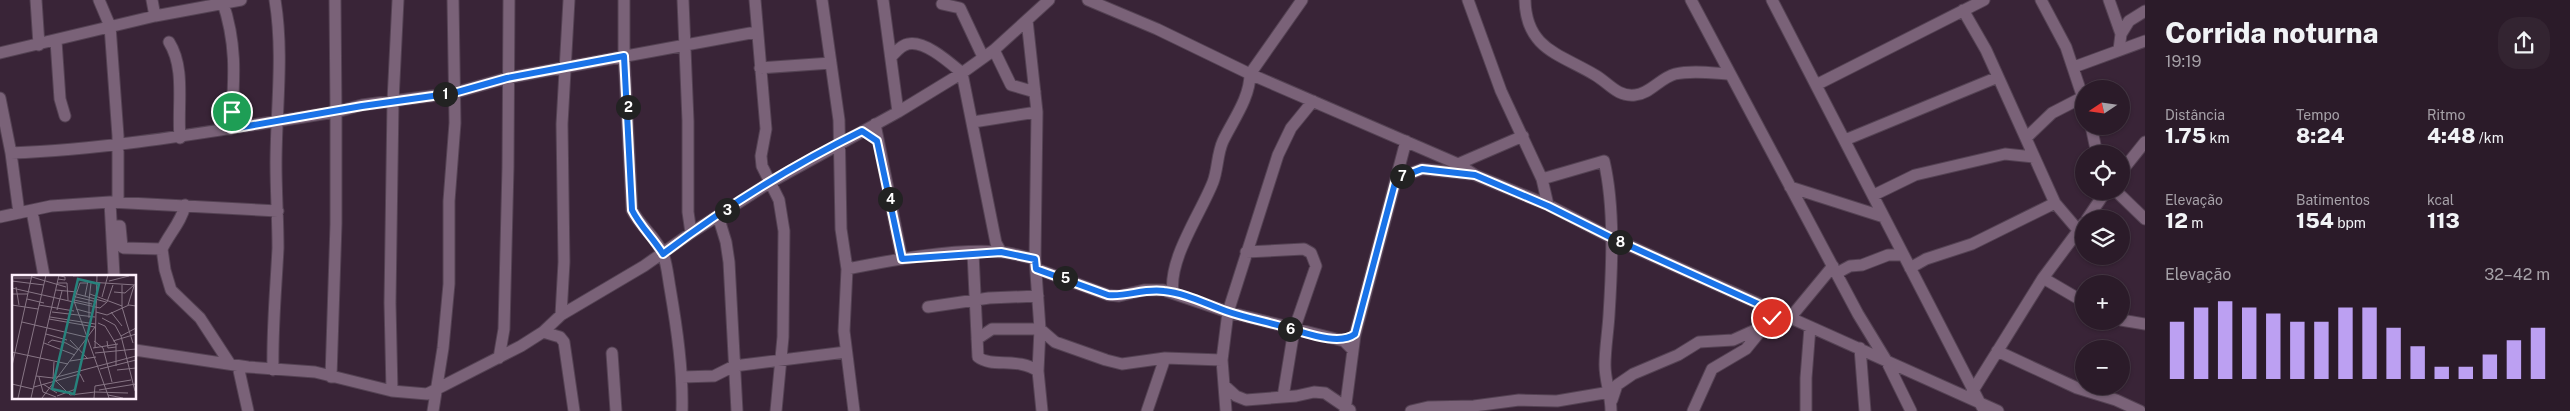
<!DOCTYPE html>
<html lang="pt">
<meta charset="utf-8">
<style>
:root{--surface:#2b1b29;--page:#332431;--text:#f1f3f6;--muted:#a6a1a8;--line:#473946;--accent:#bca0f2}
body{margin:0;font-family:"Public Sans",sans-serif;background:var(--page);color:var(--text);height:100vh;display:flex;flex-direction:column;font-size:19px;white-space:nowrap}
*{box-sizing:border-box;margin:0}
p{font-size:16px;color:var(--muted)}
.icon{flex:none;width:28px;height:28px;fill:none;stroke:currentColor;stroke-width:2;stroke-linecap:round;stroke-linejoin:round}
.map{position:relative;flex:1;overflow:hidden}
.panel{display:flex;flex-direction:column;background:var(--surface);width:425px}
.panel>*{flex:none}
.needle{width:32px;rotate:257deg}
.buttons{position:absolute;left:2075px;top:80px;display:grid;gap:10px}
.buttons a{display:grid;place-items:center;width:55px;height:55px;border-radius:50%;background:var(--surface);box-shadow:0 1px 4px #0004,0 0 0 1px var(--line);font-size:25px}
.pin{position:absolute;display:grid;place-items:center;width:42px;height:42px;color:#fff;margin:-21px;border:2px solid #fff;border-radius:50%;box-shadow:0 1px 5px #0007}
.km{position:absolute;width:25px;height:25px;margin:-12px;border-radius:50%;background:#222;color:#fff;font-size:14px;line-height:25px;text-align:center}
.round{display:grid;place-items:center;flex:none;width:52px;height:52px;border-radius:20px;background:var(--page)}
.head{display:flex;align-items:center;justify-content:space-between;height:85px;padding:0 20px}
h1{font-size:28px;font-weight:800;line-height:38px}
.metrics{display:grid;grid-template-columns:repeat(3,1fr);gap:8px;height:85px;padding:5px 20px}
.metrics div{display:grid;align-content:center}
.metrics b{font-size:21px;font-weight:800}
.metrics small{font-size:14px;font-weight:400}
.metrics p{font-size:14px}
.chart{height:140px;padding:10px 20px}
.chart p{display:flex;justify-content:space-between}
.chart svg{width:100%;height:90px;margin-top:5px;stroke:var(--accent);stroke-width:6}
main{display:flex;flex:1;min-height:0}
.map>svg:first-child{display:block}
</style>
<main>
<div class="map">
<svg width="2145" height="411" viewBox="0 0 2145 411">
<rect width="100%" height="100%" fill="#392437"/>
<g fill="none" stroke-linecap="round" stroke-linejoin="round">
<g stroke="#544253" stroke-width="13">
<path id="minor" d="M36 0 39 45
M99 0 110 26 118 136V202
M152 0 155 16
M222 0C238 46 234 81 231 129
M624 0V56L632 210C640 226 656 237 663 254 667 264 668 277 670 288 677 329 683 370 682 411
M683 0 688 121V212L691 233
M755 0 766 129 761 156 762 166 779 200 784 231 783 337 776 411
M822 0 839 120 841 229 847 269 844 331 854 411
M883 0 898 112
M1088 0 1157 29 1250 74 1458 164 1475 175 1548 205 1610 237 1998 411
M1468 0 1501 91 1542 179 1548 205
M1525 0C1526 49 1560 54 1595 75 1609 83 1617 97 1635 95 1650 94 1660 78 1675 74 1692 70 1712 73 1729 74
M1691 0 1858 314 1886 360 1911 411
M1772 0 1982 407
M2041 0 2066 47 2084 101
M2109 0 2121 34 2119 50
M942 4 960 8 983 57
M1963 10 1986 50 2055 203 2078 230
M1027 20 1037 112 1035 259 1040 329 1038 371 1042 411
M2121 34 2129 21 2145 11
M56 41 60 99 65 116
M169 42C186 69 177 106 180 138
M994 50 1011 85 1035 92
M0 53 155 16 241 0
M892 56C896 52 901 45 908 44 925 40 950 63 962 73L996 243 1001 252
M2074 67 2145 41
M760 68 831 63
M1816 85 1984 0
M0 98 11 153 19 213
M973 122 1037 112
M875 124 902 259
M2091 126 2097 154
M2027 137 2052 113 2083 97
M1845 140 1998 77
M11 153C121 149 228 128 336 112L335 0
M1458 164 1523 136
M2121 172 2145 142
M1396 179 1422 169 1470 174
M1542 179 1604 161C1615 208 1612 268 1609 315 1608 332 1605 349 1605 365 1605 381 1611 395 1611 411
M1790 187 1884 217
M2116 191 2145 219
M1874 195 1915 175 2005 154 2034 157
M110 202 114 276
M32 211 44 276
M718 216 726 242 729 262 737 411
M0 217 51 206 110 202 278 211
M2087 219 2106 191
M113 226H120L122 247 124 248 162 249 165 270 171 290 200 318 230 364
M162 249C169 234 182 221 185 205
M1246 252 1304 249 1311 253 1316 266 1294 330 1283 397
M973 253 978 357C992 368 1018 357 1038 371
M1910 268 1926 259 1972 244 2055 203
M847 269C893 260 954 248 1001 252 1012 253 1024 257 1035 259
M1037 269 1108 295 1119 296 1144 290H1163L1228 312 1344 341 1353 350
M1837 273 1850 266 1862 265 1888 255H1903
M2043 278 2084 302
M1173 293C1168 259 1201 213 1213 182 1218 169 1217 154 1223 141 1233 120 1250 98 1250 74L1302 0
M928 307 989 298 1038 296
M561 315 564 262 562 124 569 0
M1790 318 1833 266
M2121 320 2145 324
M543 332 560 337 564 342 574 411
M977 339 992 329H1040L1055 342 1106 360 1122 364 1165 358 1222 360
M1860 348 1865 411
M135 350 248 367 315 372 392 391 427 394 521 346 543 332 561 315 644 266 691 233 769 183 898 112 962 73 994 50 1049 0
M1997 351 2077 388 2116 400 2140 411
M612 353 616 411
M499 358 504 329 508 167 509 0
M238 366 248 411
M273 370C272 329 276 289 278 248 278 220 276 192 276 164 276 109 284 55 275 0
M331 377 336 224V112L362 105 454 93 507 78 756 32
M682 377 714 376 734 366 846 352
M1225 386 1236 396 1246 400 1296 396 1314 392 1325 393 1350 410
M392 391 390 303 393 101 398 0
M1972 392 2043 278 2084 223
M1612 400 1617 385 1633 374 1678 355 1699 342 1733 340 1762 327
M433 411 443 348 449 284V201L455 123 453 0
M1147 411 1165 358
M1226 411 1222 360 1228 312 1278 155 1291 128 1313 101
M1345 411 1355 335 1406 141
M1411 411 1428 407 1474 406 1519 400 1557 401 1610 392
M1693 411 1712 369 1746 349 1776 312
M1806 411V378L1810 327"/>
</g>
<use href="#minor" stroke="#7a6278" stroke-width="11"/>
</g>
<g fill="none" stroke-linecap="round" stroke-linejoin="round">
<g stroke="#fff" stroke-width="10">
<path id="route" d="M232 112 231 129 362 106 454 93 507 78 624 56 632 210C640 226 653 238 663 254 725 207 793 165 862 131L877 141 902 259 1001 252 1035 259 1036 269 1108 295C1127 297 1144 288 1164 291 1185 293 1206 304 1226 311 1246 318 1268 322 1288 328 1306 333 1339 346 1355 334L1396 179 1422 169 1475 175 1548 206 1610 237 1776 312 1772 318"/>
</g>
<use href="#route" stroke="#1a73e8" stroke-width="6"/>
</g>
<g transform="translate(12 275)">
<rect width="124" height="124" fill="#392437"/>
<path fill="none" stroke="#877585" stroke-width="1" d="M44 0 53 2V5L46 4M61 1 95 0M20 2 54 12M2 3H20M0 6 32 10M97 6 117 1M76 7 124 10M45 8H55L56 25M76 8H68L62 26 97 123M79 8 77 25 85 27M110 10V32L115 49M4 12 7 30M0 13 88 33 95 27 101 10M44 15 65 17M102 17 113 18 122 10M0 19H16M65 19 94 27M78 19 110 31M73 21 76 6M64 22 77 25V43M90 22 96 0M15 24 32 28M62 25 80 29M0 30 26 34M27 30 62 36M116 30 122 11M64 34 79 38M45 35 50 16M40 37 83 42M84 37 95 40 117 30 124 31M99 37 110 51M38 42 83 49M90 43 103 50 109 61 123 116M37 44 83 52M10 47 74 62M86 48 93 51 104 69V91M115 49 121 68M34 59 55 65M109 61 124 53M58 65 76 84M82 66 91 73 100 107M95 66 96 73 104 72M101 66 124 59M32 68 63 80M36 68 40 65 54 68 66 75M81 73 106 69M83 73 85 0M0 77 56 89M83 78 124 74M58 86 84 82M0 91 20 0M88 94 124 85M105 95 124 93M24 101 41 103 124 81M27 102 31 117 44 122M41 104 42 87M43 105 58 120 83 117 116 118M0 109 21 114M31 109 45 118M22 112 68 99 72 107M87 115 124 109M96 120 111 123M45 121 64 114M6 123 34 0M19 123 47 0M30 123 83 52M82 123 83 111 119 105"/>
<path fill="#27827c" fill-opacity="0.15" stroke="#27827c" stroke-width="2.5" d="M66 4 87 9 62 119 40 114Z"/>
<rect width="124" height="124" fill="none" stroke="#fdeffb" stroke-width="2.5"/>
</g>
</svg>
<div class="buttons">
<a><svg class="needle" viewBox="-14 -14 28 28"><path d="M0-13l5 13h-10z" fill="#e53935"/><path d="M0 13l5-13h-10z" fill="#a6a1a8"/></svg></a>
<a><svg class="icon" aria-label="locate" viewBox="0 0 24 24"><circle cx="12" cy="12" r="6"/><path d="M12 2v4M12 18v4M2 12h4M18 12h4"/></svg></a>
<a><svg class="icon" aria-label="layers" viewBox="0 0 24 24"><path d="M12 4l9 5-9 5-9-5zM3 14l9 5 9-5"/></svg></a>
<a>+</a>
<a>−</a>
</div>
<div class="pin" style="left:232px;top:112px;background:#1e9e55"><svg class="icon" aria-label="arrive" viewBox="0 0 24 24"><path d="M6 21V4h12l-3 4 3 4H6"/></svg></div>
<div class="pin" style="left:1772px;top:318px;background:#d93025"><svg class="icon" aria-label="check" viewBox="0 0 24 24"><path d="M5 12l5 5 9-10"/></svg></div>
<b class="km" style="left:445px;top:94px">1</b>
<b class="km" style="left:628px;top:107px">2</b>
<b class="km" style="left:727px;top:210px">3</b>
<b class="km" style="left:890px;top:199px">4</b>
<b class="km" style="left:1065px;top:278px">5</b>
<b class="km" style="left:1290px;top:329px">6</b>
<b class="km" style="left:1402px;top:176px">7</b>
<b class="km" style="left:1620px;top:242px">8</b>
</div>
<section class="panel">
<div class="head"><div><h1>Corrida noturna</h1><p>19:19</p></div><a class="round"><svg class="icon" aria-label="share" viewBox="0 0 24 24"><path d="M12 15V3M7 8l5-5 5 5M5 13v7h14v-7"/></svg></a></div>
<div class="metrics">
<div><p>Distância</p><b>1.75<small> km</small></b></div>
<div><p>Tempo</p><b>8:24</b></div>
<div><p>Ritmo</p><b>4:48<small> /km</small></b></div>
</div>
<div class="metrics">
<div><p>Elevação</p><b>12<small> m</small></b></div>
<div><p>Batimentos</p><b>154<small> bpm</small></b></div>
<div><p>kcal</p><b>113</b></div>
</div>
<div class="chart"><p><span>Elevação</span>32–42 m</p>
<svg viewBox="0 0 160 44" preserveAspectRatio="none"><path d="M5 44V16M15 44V9M25 44V6M35 44V9M45 44V12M55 44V16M65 44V16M75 44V9M85 44V9M95 44V19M105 44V28M115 44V38M125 44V38M135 44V32M145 44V25M155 44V19"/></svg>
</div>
</section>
</main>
